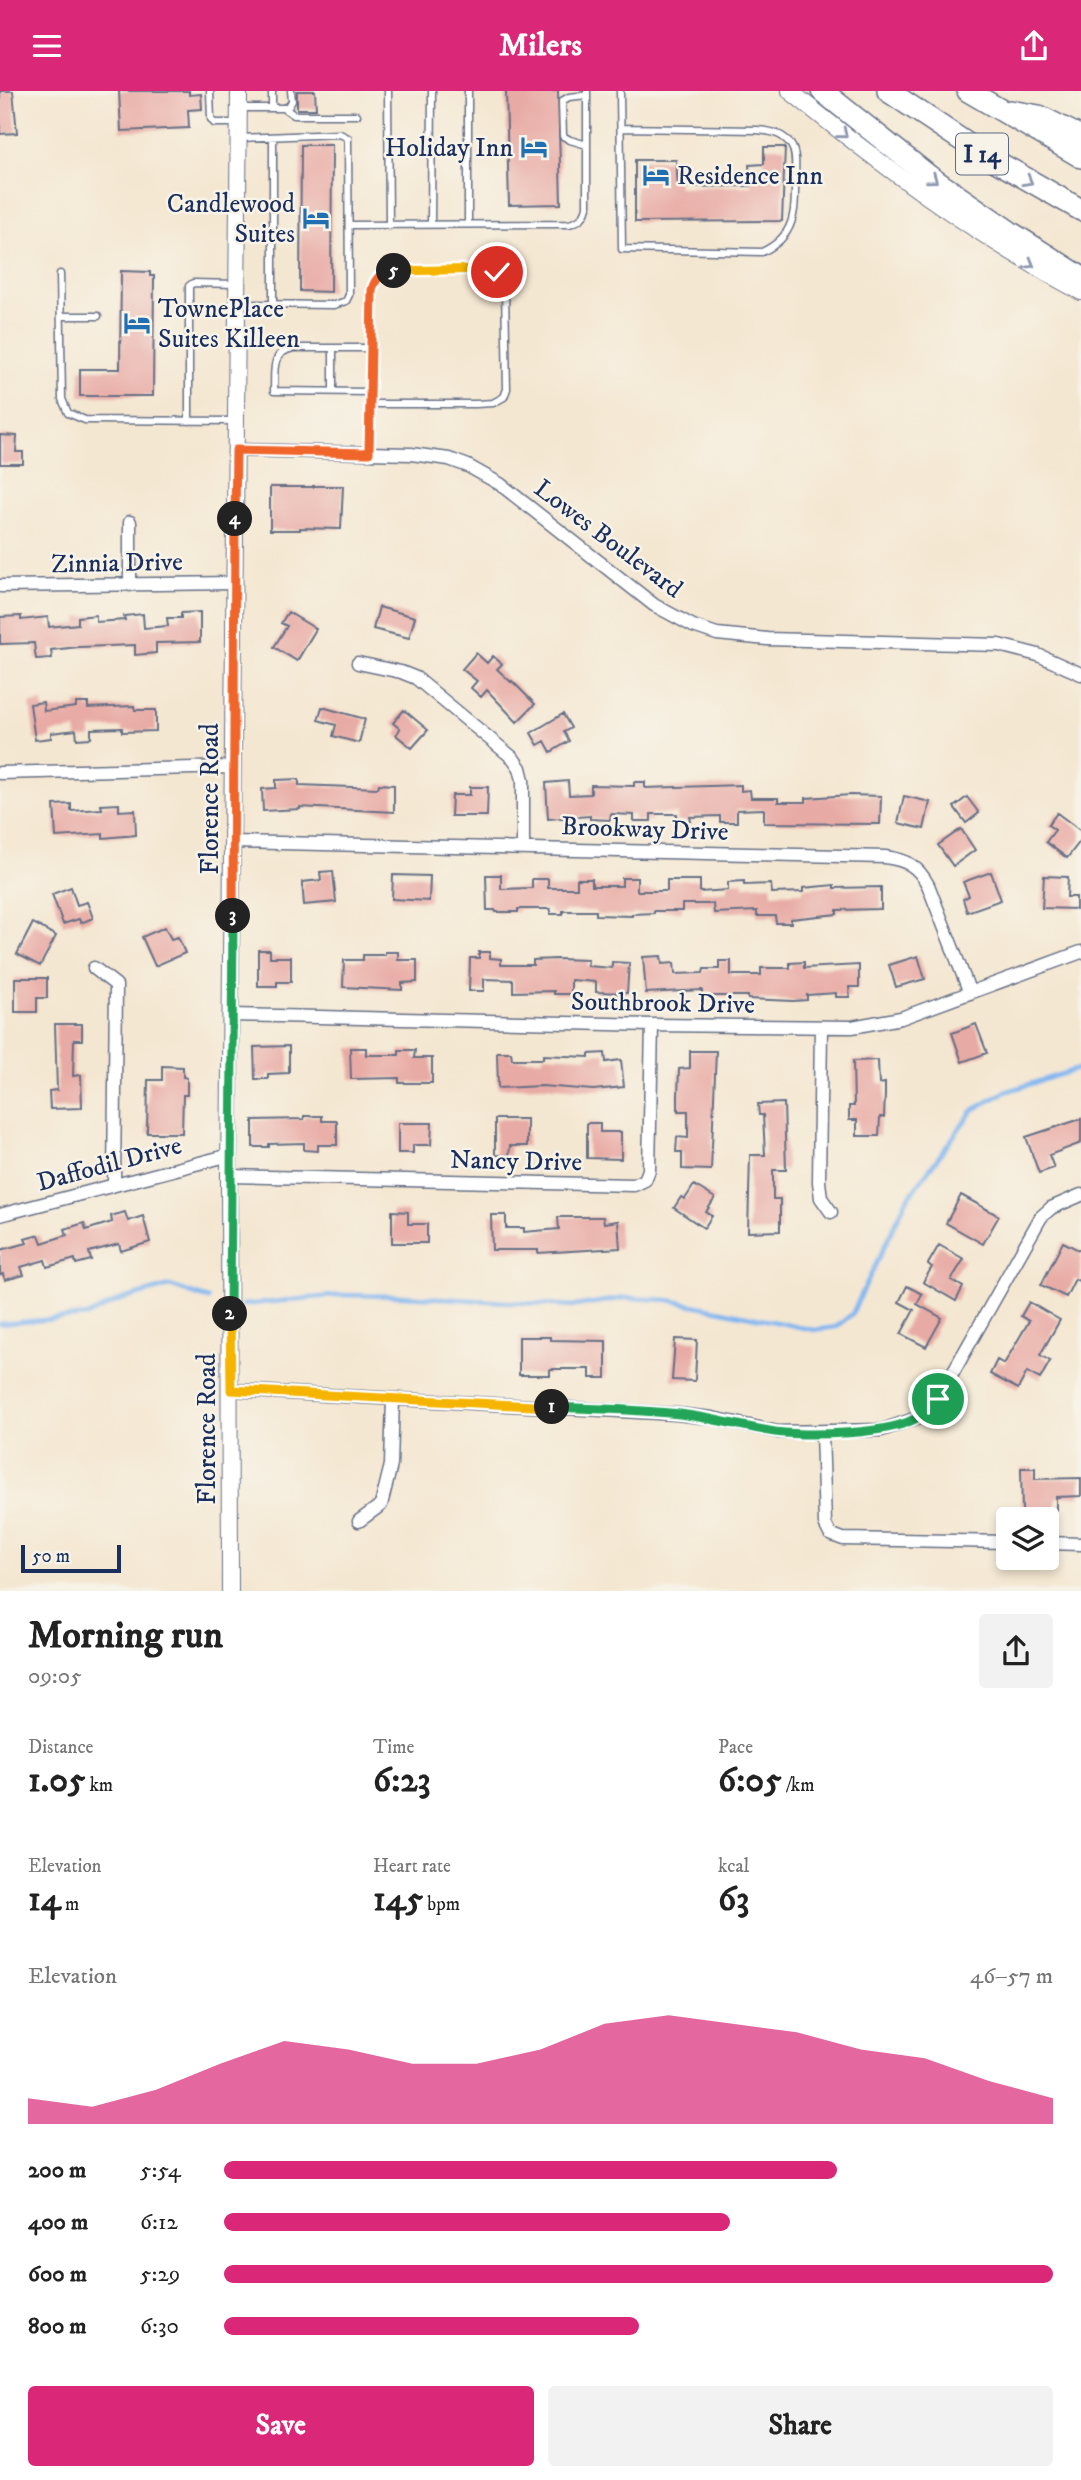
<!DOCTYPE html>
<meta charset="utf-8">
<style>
:root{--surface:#fff;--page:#f2f2f2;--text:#222;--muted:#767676;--accent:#db2777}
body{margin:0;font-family:"IM FELL DW Pica",serif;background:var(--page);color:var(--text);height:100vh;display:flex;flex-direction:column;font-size:26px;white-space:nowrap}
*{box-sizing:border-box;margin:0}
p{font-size:23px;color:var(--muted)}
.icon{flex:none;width:38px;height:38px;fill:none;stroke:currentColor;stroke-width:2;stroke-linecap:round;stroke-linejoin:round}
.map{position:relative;height:1500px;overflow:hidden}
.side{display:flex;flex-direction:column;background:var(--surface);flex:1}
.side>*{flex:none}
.controls{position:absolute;left:996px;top:1416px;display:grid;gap:14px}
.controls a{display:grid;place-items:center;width:63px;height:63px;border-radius:7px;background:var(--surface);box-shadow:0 4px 10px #0003;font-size:35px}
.scale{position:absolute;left:21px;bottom:18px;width:100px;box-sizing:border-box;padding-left:7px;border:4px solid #1b2f5e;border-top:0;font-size:19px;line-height:24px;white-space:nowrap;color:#1b2f5e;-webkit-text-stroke:5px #f7f3e8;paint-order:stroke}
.pin{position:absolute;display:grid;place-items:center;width:60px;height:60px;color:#fff;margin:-30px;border:4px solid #fff;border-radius:50%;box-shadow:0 2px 7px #0007}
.km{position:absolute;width:35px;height:35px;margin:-18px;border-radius:50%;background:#222;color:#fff;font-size:19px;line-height:35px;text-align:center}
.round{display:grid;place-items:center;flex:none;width:74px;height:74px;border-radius:7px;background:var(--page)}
.overview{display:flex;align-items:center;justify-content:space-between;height:119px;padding:0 28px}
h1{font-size:38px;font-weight:700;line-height:52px}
.stats{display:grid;grid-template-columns:repeat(3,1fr);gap:10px;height:119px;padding:7px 28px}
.stats div{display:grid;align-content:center}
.stats b{font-size:35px;font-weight:700}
.stats small{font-size:19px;font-weight:400}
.stats p{font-size:19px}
.chart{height:196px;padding:14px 28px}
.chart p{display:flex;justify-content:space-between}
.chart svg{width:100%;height:126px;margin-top:7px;fill:var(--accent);opacity:.7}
.cta{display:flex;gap:14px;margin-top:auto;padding:14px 28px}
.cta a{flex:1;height:80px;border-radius:7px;background:var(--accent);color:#fff;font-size:28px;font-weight:700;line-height:80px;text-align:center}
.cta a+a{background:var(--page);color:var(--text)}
ul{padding:0 28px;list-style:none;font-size:23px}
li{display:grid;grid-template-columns:112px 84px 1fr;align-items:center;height:52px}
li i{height:18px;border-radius:9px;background:var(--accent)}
header{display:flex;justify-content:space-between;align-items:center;height:91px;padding:0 28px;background:var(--accent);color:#fff;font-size:32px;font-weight:700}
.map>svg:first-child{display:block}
</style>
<header><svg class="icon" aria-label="menu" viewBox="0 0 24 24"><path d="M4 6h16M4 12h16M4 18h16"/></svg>Milers<svg class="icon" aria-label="share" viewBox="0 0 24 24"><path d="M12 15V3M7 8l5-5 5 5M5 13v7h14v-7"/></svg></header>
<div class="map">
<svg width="1081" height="1500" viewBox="0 0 1081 1500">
<rect width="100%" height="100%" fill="#f7f3e8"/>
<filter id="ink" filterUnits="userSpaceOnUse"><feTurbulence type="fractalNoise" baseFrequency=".0143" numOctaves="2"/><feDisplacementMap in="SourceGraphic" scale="14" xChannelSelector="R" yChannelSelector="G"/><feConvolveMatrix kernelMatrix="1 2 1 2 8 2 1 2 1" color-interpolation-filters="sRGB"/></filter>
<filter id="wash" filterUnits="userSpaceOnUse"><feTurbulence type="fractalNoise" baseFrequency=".00686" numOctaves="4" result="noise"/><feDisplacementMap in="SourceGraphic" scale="28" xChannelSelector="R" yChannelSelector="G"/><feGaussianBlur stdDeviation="1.57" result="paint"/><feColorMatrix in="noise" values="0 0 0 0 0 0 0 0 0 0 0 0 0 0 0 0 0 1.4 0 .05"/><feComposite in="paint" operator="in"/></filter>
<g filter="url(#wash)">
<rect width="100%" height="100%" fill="#f4e7d1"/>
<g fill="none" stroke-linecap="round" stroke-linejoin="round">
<path stroke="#81b6f0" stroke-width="4.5" d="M242 1214 341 1204 403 1205 575 1215 625 1207 669 1209 814 1239 836 1236 852 1223 906 1110 973 1019 1005 1001 1081 977
M0 1233 87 1225 120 1209 170 1195 208 1208"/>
</g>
<g id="blocks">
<path fill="#e8aaa4" d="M0 0H13L17 42 0 43Z
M119 0H189V4L201 3 202 18 188 19 189 37 121 40Z
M297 0H315L316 18H297Z
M506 0H558L561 113 509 114Z
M301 54H332L331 201 300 200Z
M764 56H785L782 130 635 131V69H676L678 96 751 95 749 74 764 73Z
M121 180 150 181V185H154L153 305H80V278H120Z
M0 344 17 345 16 361H23V373H0Z
M313 395H343L341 438 300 437V439H270V396H313Z
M379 516 415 526 409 547 373 538Z
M200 521V551L156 552V562L135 564V554L79 556 51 559 52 567 36 568 34 552 0 553V526L21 525V529L48 526 49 536 78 533V526L96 524V531L125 529 124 525 143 523 144 537 168 535 167 527H181V522Z
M288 521 316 538 297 570 274 556 287 535 281 532Z
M476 562 487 572 493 565 502 573 497 578 511 591 512 590 535 613 517 631 487 599 481 606 471 597 477 590 462 578Z
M43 611 44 620 76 616V612H88V617L134 615 135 619H156V640L122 641V637L91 638V647L77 648 76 639 51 642V647L35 649 30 613Z
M322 616 365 628 359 652 333 645 336 634 318 629Z
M404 619 428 639 412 657 396 644 400 638 393 632Z
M563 623 571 637 564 641 569 650 551 661 545 650 538 654 531 642Z
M299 688V694L378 697 379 693 394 694V721L300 716V718L263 720 262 698 276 697V689Z
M568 690 569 704 591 703V694L634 695V691H645V697L741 694V700L750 699 751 707H778V711H806V707L851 704 881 705 880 733 764 732V718L737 719V731H720V725L690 726 691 730 677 731V723H651V730H634V724L611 723 610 729 590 728V725L548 728 546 692Z
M470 696H488L487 725H451L452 704H470Z
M904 705 930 711 924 738 898 732Z
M967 706 979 722 966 732 954 716Z
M71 713V720L102 718 101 714 119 713V720L135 719 136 744 103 747V743L56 746 54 714Z
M1057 722 1081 740V749L1067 767 1046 751 1055 739 1048 734Z
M961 738 975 759 953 775 938 754Z
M333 780 336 811 304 814 302 791 321 789 320 781Z
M991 781 1001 809 967 821 963 808 969 805 963 791Z
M393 784 430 785 429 810 392 808Z
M486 784H501V798L532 797V788H548V797H577V788H592V795H622V787H637V800H667V789H700V801L728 799V791L744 790V794L771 793 772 802 803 801V797L834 794V797L881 796V818L837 819V823L791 828V832H776L775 825H757V820L714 822 713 813H682V820H654V822L632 823V825L596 824V820H563V823H550V818H518V821H496L495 819H487Z
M1044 785 1068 786 1067 806H1076V818L1042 817Z
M71 796 77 814 87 811 93 827 81 832 79 828 63 833 52 803Z
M33 832 56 845 40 875 17 863Z
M165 836 171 848 178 846 185 862 155 875 142 846Z
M258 859H270V866H291V891H277V895H258Z
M385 861H398V869H417V891L402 892V899L343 896 344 869H363V864H385Z
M479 861H490V867L501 868V874H533V869L556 868 588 869 587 875 612 877V871L629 872 627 902 596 901V891L571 889V903H554V900L513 901V889L484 888V900H469L470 867H479Z
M661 865 662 873 674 872 675 883 703 882 704 878H719V870H731V884H761V877H790V872L804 871V877L859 874V896H849L850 906H836V902L807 904V909L793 910 748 908V905H702V899L646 902 643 866Z
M918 865 925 888 896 896 889 874Z
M15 887H47V907H37V921H15Z
M55 933H82V949H74L73 985 81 984 82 1017 50 1018 49 1000 57 999Z
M976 933 987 962 962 971 952 942Z
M289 955V982L268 983V988H255L254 956Z
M350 957H366V964H399V959H415L414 967H432V992H399V987L351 988Z
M690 960H716L711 1079 682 1078V1061H676L677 1046 688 1047V1020H678V1005L679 978 690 977Z
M497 961H511L512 968H543V964L589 966V963L605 962 606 971 621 969 624 996 593 999 542 995 498 997Z
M878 969 879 993 885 992V1004L884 1026H880L879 1045H857V1029H849V1015H854L853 970Z
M162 975 183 976V986L187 987V1004H183L182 1042H147L148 989H162Z
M784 1012 786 1079H773V1108H780V1140L748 1141 750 1064H765L763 1024H759L758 1013Z
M304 1025H322V1030H337V1054H318V1060L304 1059V1052L269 1053V1056H253V1029L304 1028Z
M495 1028H527V1055H510L509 1065 495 1064Z
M1081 1028V1052L1049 1064 1054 1077 1039 1082 1026 1046Z
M398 1032H432L431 1054H413V1062H398Z
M587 1032H600V1041H621V1068L587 1067Z
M694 1094 715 1107 706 1121 712 1125 704 1137 674 1117 681 1106 685 1108Z
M961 1104 999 1125 983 1153 946 1132Z
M392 1120 408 1121V1133H427V1152H392Z
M125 1121 128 1130 143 1125 150 1151 121 1160 119 1153 89 1161 91 1169 76 1173 75 1168 47 1176 45 1169 21 1176 24 1184 5 1189 3 1183 0 1184V1159L27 1152 25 1148 39 1144 42 1152 67 1144 65 1138 84 1132 86 1139 112 1131 111 1125Z
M491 1124H506V1137H524V1141L559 1138 558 1126H603L604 1132 618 1130 620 1157 538 1162V1159H492Z
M1063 1151 1081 1160V1191L1075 1188 1066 1206 1041 1194Z
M939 1154 964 1168 951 1189 963 1196 956 1210 923 1191 932 1176 928 1173Z
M907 1195 922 1203 917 1213 942 1227 926 1256 901 1243 914 1219 899 1211Z
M1029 1211 1060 1229 1040 1264 1050 1270 1040 1288 1027 1281 1018 1298 990 1283 997 1269 1004 1273 1029 1230 1021 1225Z
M519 1246H550V1249L606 1250V1287H590V1278H550V1284H519Z
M675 1248 697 1249 695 1290 672 1289Z
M1021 1377H1035V1388L1081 1387V1405L1056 1406V1419L1022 1421Z"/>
</g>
</g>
<g filter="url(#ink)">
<use href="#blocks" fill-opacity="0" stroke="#676f86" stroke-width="2"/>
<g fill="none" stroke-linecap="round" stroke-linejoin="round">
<g stroke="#676f86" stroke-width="9">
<path id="lane" d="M210 0 211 28 214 32H239
M272 0V17
M388 0 389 135
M468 0V133
M620 0 622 158 762 161C797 145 795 119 795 86 795 76 797 63 791 54 783 42 770 40 757 39L621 37
M587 4 569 6 562 10 563 45 570 49 587 54
M239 17H284L294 24H357
M284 17 289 15 292 10 291 0
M431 133 432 0
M349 134 569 133C580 130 584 127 587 116V0
M60 183 62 308 68 322 85 329 235 330
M239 213 334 214 346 210 349 204 348 47 340 43 240 47
M273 213V47
M61 225H98
M333 299V258
M370 301 274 300C275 280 270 262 293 257H371
M189 330V195L193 192 235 193
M369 362 372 199C375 187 380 184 390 180L489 178C501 182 502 188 505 200L507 298 504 306 493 312 476 313H370"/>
</g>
<g stroke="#676f86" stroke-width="15">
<path id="street" d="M236 359 411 363 449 368 468 375 500 393 654 514 693 535 717 543 767 548 999 554 1038 564 1081 583
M130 431V494
M0 495 235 492
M358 572 401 581 416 587 513 667 520 677 523 689V756
M0 682 233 676
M233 751 885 766C907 769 918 775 928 794L970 902
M94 877 116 894 114 1094
M232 924 652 934 852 936 901 927 1081 861
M821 937 819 1091 821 1107 831 1121
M229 1085 634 1094 645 1089 649 1079 652 934
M0 1124 230 1064
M231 1299 676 1323 712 1327 778 1341 882 1339 917 1327 938 1308 1041 1126 1051 1117 1081 1104
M822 1341 825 1433 830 1443 843 1448 1008 1451
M359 1430 381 1414 391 1374 393 1308
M1046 1452 1081 1453"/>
</g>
<g stroke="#676f86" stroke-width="18">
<path id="secondary" d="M790 0C882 75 976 145 1081 201
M230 1500 229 1085 239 0"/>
</g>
<g stroke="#676f86" stroke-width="24">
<path id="highway" d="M822 0 930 86 1010 141 1081 186
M888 0 978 60 1081 119
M968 0 1081 66
M1010 20 1039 25 1081 46"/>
</g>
<use href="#lane" stroke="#fff" stroke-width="6"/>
<use href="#street" stroke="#fff" stroke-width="12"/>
<use href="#secondary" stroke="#fff" stroke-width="16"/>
<use href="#highway" stroke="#fff" stroke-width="21"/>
</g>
<defs><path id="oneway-chevron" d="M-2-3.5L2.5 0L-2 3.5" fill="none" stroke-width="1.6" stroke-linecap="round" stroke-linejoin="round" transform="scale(1.75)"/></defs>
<g stroke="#8d97ae">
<use href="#oneway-chevron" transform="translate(843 43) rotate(39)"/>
<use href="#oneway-chevron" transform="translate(933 88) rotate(36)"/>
<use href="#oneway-chevron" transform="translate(1028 90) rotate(30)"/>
<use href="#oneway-chevron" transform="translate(1030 173) rotate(30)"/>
</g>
</g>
<g fill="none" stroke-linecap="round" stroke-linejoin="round" filter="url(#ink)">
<g stroke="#fff" stroke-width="14">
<path id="split-1" d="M552 1316C594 1318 638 1318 680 1323 712 1327 743 1336 775 1341 808 1345 891 1344 918 1326 925 1321 931 1314 938 1308"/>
</g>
<g stroke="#fff" stroke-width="14">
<path id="split-2" d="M230 1223 231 1299 552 1316"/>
</g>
<g stroke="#fff" stroke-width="14">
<path id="split-3" d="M230 1223 233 825"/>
</g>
<g stroke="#fff" stroke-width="14">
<path id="split-4" d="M233 825 235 428"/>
</g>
<g stroke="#fff" stroke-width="14">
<path id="split-5" d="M235 428 236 359 369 362 372 199C375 187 382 181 394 180"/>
</g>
<g stroke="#fff" stroke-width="14">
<path id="split-6" d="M394 180 489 178 497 181"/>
</g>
<use href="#split-1" stroke="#22a559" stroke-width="9"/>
<use href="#split-2" stroke="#f5b400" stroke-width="9"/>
<use href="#split-3" stroke="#22a559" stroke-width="9"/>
<use href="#split-4" stroke="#f0652b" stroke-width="9"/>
<use href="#split-5" stroke="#f0652b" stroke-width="9"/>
<use href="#split-6" stroke="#f5b400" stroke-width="9"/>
</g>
<defs>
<g id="hotel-bare" transform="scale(2.1)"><path d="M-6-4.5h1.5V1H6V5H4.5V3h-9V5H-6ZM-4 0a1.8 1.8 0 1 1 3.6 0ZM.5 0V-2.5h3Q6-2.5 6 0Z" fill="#1f6fb2" stroke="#f7f3e8" stroke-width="2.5" paint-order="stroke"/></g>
</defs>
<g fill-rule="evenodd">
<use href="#hotel-bare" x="534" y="56"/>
<use href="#hotel-bare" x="656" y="84"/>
<use href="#hotel-bare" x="316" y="127"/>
<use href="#hotel-bare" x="137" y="232"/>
</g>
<g text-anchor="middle" stroke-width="5" stroke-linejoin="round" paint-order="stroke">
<rect fill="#f7f3e8" stroke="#5d6a87" stroke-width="2" x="956" y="42.5" width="52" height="41" rx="5"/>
<g font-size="24" font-weight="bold" fill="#1b2f5e">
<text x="982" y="71">I 14</text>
</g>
<g font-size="26" fill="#1b2f5e" stroke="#f7f3e8" text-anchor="end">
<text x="513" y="65">Holiday Inn</text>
<text x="677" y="93" text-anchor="start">Residence Inn</text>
<text x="295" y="121">Candlewood<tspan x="295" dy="30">Suites</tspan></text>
<text x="158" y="226" text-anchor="start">TownePlace<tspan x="158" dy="30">Suites Killeen</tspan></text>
</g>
<g font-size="26" fill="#1b2f5e" stroke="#f7f3e8">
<text transform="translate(609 447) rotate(37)" y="9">Lowes Boulevard</text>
<text transform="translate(117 471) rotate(-1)" y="9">Zinnia Drive</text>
<text transform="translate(209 708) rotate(-90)" y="9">Florence Road</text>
<text transform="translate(645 737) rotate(2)" y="9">Brookway Drive</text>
<text transform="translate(663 911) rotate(1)" y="9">Southbrook Drive</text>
<text transform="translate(516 1069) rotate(1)" y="9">Nancy Drive</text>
<text transform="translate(109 1072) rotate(-15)" y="9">Daffodil Drive</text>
<text transform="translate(206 1338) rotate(-90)" y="9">Florence Road</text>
</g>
</g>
</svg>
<div class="controls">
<a><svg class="icon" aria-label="layers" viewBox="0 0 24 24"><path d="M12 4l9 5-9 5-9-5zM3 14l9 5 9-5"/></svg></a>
</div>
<div class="scale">50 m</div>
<div class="pin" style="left:938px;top:1308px;background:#1e9e55"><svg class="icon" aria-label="arrive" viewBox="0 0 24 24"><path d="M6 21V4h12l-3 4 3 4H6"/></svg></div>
<div class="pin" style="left:497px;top:181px;background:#d93025"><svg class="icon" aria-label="check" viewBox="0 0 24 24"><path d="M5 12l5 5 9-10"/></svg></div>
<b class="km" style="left:552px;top:1316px">1</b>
<b class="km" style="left:230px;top:1223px">2</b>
<b class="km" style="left:233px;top:825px">3</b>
<b class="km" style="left:235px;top:428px">4</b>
<b class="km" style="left:394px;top:180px">5</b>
</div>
<section class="side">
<div class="overview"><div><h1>Morning run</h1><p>09:05</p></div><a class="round"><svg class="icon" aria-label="share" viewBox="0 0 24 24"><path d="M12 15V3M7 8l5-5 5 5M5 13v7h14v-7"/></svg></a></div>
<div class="stats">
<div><p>Distance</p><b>1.05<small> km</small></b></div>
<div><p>Time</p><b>6:23</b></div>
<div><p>Pace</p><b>6:05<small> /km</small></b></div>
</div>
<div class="stats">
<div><p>Elevation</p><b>14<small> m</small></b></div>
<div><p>Heart rate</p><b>145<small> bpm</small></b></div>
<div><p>kcal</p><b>63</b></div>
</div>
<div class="chart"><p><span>Elevation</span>46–57 m</p>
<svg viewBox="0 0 160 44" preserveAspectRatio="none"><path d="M0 44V35L10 38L20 32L30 23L40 15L50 18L60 23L70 23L80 18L90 9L100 6L110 9L120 12L130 18L140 21L150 29L160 35V44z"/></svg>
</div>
<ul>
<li><b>200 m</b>5:54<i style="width:74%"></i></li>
<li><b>400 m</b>6:12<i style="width:61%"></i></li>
<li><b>600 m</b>5:29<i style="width:100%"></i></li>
<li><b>800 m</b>6:30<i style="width:50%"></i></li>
</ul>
<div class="cta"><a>Save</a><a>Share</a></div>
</section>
